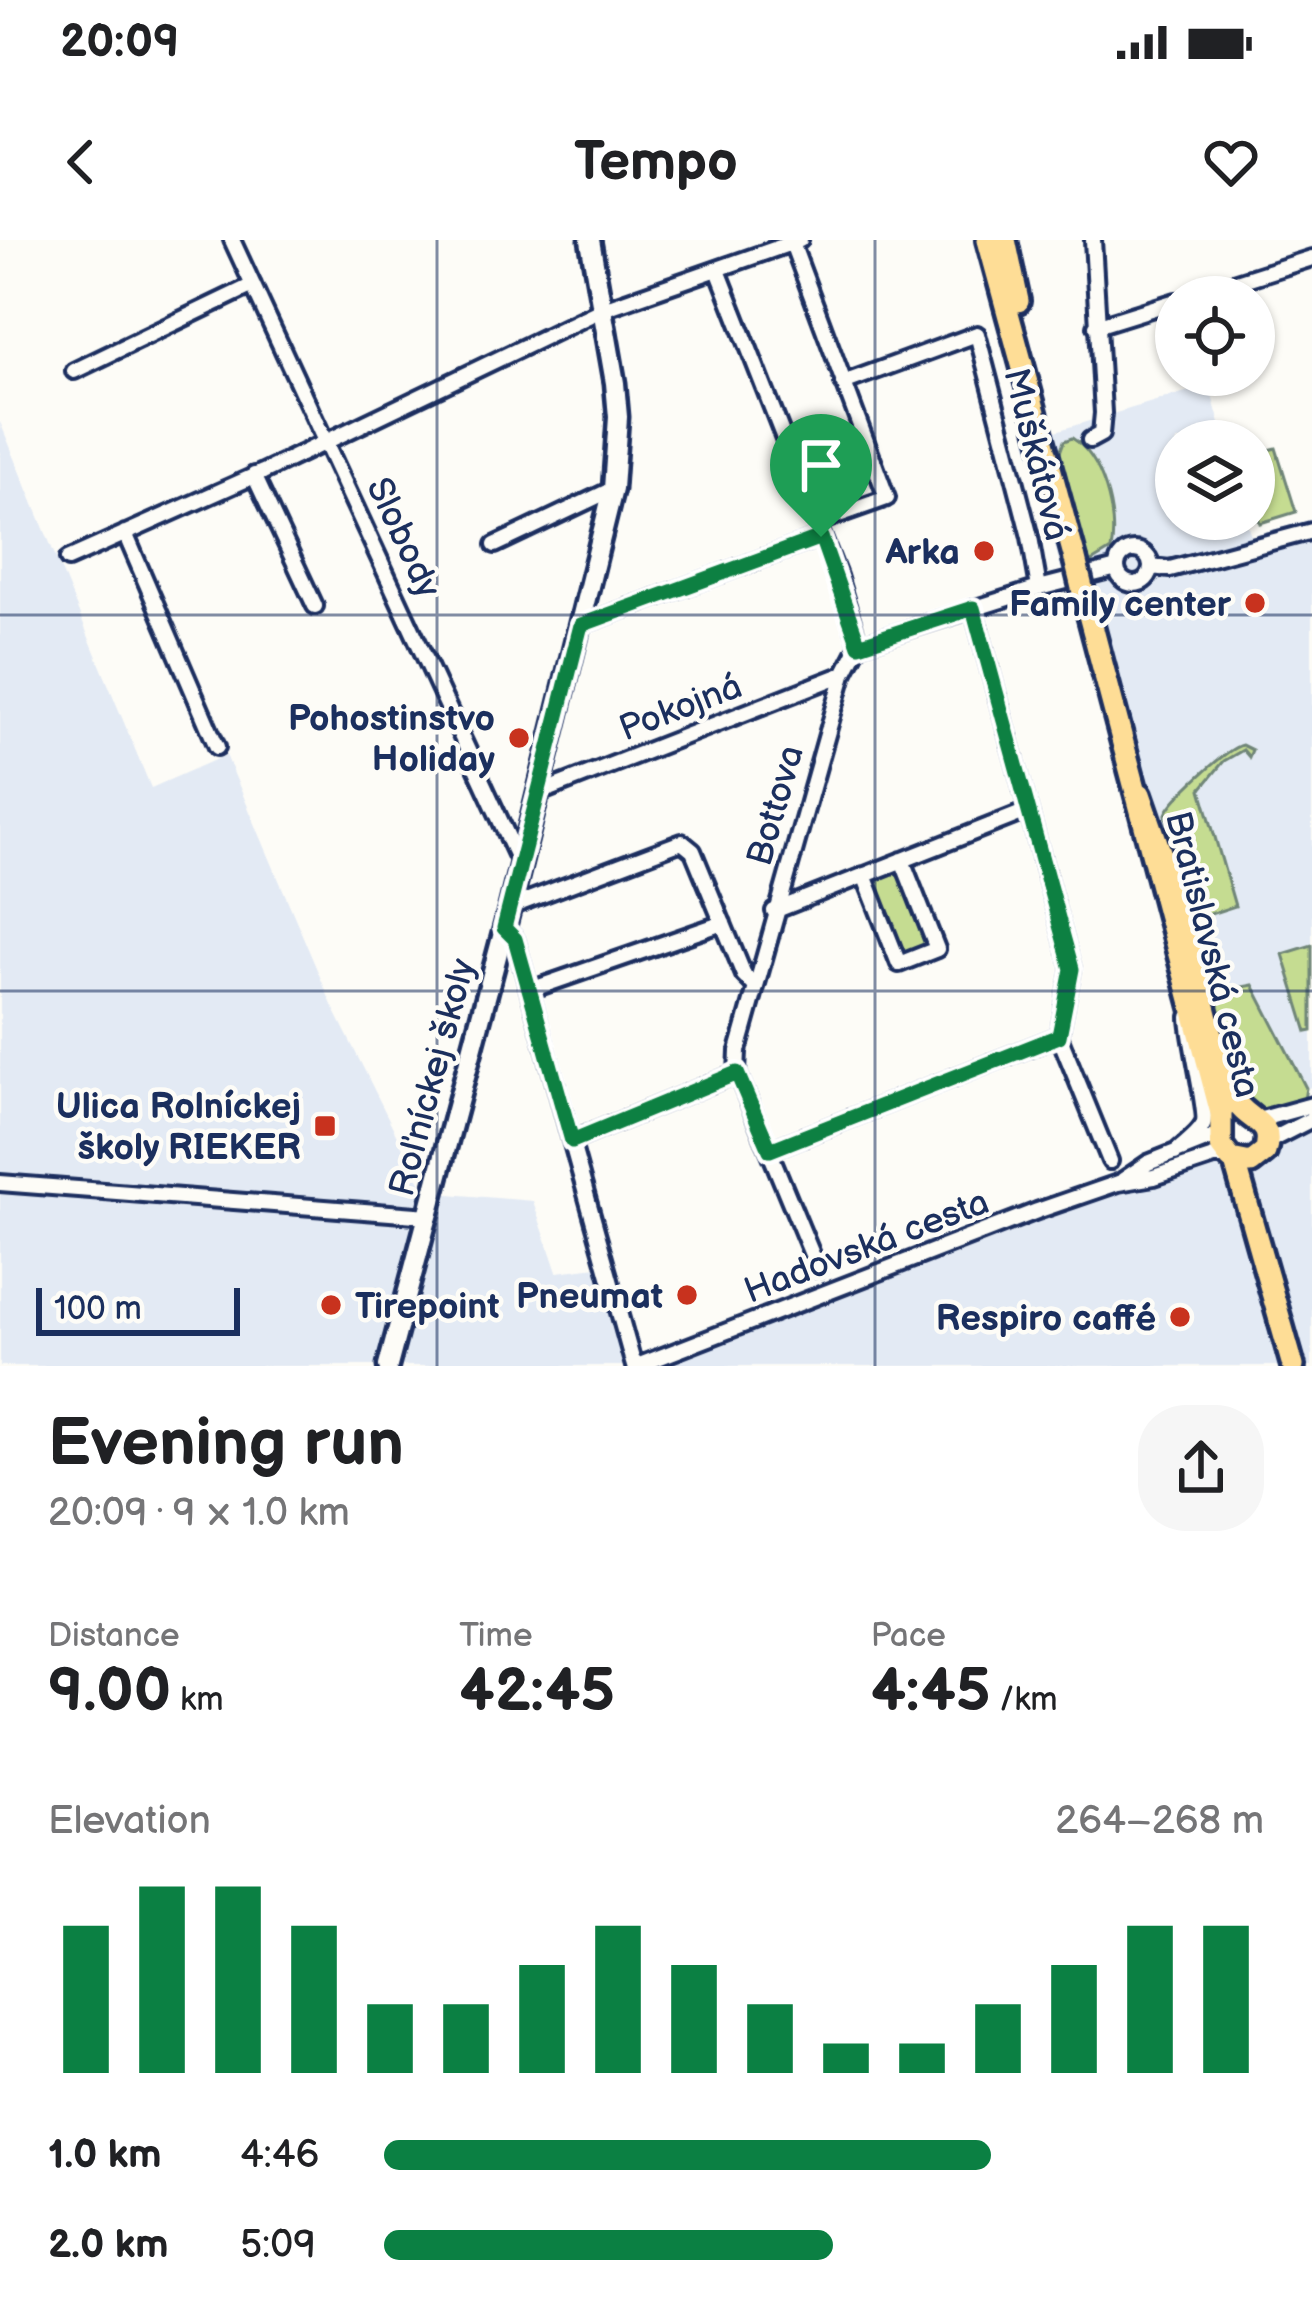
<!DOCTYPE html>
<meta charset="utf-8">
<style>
:root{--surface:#fff;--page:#f6f6f6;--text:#202124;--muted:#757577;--accent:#0b8043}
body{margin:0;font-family:"Balsamiq Sans",sans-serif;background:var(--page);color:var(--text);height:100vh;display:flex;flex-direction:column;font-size:45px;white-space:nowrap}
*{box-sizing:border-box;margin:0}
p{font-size:39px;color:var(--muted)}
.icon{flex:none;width:66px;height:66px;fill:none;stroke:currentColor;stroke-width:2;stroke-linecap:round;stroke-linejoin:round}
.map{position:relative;height:1126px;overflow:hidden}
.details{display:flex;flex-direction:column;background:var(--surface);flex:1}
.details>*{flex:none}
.controls{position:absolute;left:1155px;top:36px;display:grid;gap:24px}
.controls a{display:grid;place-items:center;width:120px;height:120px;border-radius:50%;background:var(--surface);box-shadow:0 3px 9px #0004;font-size:60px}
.scale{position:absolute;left:36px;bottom:30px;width:204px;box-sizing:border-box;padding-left:12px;border:6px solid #1b2f5e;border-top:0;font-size:33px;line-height:42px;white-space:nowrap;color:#1b2f5e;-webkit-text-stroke:9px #fdfcf7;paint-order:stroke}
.pin{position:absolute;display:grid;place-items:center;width:102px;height:102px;color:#fff;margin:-123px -51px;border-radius:50% 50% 50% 0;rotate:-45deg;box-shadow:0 0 12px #0007}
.pin .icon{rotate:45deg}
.round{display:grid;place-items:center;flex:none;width:126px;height:126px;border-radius:48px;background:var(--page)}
.summary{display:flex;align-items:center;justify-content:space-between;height:204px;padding:0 48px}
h1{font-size:66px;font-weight:800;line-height:90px}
.metrics{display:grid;grid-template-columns:repeat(3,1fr);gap:18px;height:204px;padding:12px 48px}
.metrics div{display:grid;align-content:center}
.metrics b{font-size:60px;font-weight:800}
.metrics small{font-size:33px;font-weight:400}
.metrics p{font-size:33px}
.chart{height:336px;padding:24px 48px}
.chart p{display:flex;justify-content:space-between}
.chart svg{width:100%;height:216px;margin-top:12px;stroke:var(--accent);stroke-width:6}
ul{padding:0 48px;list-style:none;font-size:39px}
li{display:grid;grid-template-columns:192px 144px 1fr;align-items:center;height:90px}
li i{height:30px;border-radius:15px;background:var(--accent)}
.status{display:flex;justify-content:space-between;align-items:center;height:84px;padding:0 60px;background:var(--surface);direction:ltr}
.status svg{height:33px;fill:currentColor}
header{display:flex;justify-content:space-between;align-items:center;height:156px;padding:0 48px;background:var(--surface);font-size:54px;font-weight:800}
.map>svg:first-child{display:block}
</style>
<div class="status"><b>20:09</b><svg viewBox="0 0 49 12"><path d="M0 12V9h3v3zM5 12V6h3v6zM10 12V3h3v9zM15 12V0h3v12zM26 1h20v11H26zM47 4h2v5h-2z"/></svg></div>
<header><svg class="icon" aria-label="back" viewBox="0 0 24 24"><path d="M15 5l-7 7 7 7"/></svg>Tempo<svg class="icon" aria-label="heart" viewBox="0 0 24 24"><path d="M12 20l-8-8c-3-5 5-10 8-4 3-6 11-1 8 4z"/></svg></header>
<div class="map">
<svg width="1312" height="1126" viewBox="0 0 1312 1126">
<rect width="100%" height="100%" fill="#fdfcf7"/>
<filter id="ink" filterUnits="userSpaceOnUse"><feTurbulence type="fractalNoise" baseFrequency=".00833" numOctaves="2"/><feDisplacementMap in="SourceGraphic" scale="24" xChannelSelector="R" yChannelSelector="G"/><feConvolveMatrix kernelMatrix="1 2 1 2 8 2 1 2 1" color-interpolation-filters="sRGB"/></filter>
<g filter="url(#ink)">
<path fill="#e3eaf4" d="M1209 145 1225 201H1176V279H1246L1251 296 1312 279V847L1306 848 1254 746 1223 752 1201 677 1160 690 1026 200Z
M0 182 151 548 226 515 332 765 425 952 533 961 557 1032 597 1027 634 1126H0Z
M1312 884V1126H637L1037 971Z"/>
<path fill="#c5dc91" stroke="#708678" stroke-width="3" d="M1072 198C1103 217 1118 276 1111 310L1088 324 1059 215 1064 201Z
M1276 208 1296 272 1260 283 1254 261V214Z
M1242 505 1252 510 1249 517 1243 510 1224 521 1201 549 1235 666 1201 677 1222 751 1253 745 1306 848 1303 865C1274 871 1256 876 1236 852L1166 574C1171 560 1227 508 1242 505Z
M901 630 931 704 905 715 875 640Z
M1312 705V791L1307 792 1283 714Z"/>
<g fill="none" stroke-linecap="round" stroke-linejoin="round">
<g stroke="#1b2f5e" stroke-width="22">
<path id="minor" d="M232 0 519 621
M792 3 887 258 816 283
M718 30 838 336 859 405
M1189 57 1312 18
M1096 86 1176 61
M74 131 253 45
M843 143 977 94 1030 297 1039 348
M1090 200 1101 194 1103 173 1093 0
M254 235 315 366
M125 293 217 507
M495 305 613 249
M1117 327a17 17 0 1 1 34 0a17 17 0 1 1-34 0Z
M68 319 263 232 603 69 800 0
M1151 327 1170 329 1312 291
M973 368 1072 729 1059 796 1110 921
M581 385 821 297
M537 554 844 434
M864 635 899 724 937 709 902 620
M510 667 682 602 693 611 744 735 754 745
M774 671 1027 571
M504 688 515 699 634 1126
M530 750 723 683
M737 833 818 1029
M1258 880 1312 865
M572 901 737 833 738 811 844 434 859 405 1039 348 1117 328
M1269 901 1312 879
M770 910 1059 796
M1175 913C1184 904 1198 895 1203 885 1209 875 1189 798 1189 777
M1123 940 1148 923 1221 894
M0 943 429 976
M637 1126 1037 971 1118 943 1154 937 1214 917H1228"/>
</g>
<g stroke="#1b2f5e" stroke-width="27">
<path id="secondary" d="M388 1126 510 667 613 249 618 177 615 143 590 0"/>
</g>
<g stroke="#1b2f5e" stroke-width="30">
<path id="primary" d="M988 0 1075 319
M1005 0 1018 61
M1083 352 1221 873V906L1231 919 1251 923 1265 912C1273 886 1259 885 1243 870 1235 863 1230 852 1224 843L1183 678 1140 554
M1235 922 1293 1126"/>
</g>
<use href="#minor" stroke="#fdfcf7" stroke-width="14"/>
<use href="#secondary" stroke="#fdfcf7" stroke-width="18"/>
<use href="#primary" stroke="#fedd96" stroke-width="21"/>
<g stroke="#1b2f5e" stroke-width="30" stroke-linecap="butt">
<path id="primary-bridge" d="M1075 319 1083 352"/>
</g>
<use href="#primary-bridge" stroke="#fedd96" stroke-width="21"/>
</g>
</g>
<g fill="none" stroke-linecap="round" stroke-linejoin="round" filter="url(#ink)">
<g stroke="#fff" stroke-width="24">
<path id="route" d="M821 297 859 405 973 368 1072 729 1059 796 770 910 737 833 572 901 515 699 504 688 581 385Z"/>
</g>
<use href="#route" stroke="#0b8043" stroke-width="15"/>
</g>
<path fill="none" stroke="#1b2f5e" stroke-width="3" stroke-opacity="0.55" d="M437 0V1126M875 0V1126M0 375H1312M0 751H1312"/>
<g fill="#c8321e" stroke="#fdfcf7" stroke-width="4.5">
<circle cx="984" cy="311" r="12"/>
<circle cx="1255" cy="363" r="12"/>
<circle cx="519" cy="498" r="12"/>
<rect x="313" y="874" width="24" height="24" rx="6"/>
<circle cx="687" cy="1055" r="12"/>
<circle cx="331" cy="1065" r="12"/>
<circle cx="1180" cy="1077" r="12"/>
</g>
<g text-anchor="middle" stroke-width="9" stroke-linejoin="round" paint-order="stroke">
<g font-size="36" fill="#1b2f5e" stroke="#fdfcf7">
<text transform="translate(1038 214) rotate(76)" y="13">Muškátová</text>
<text transform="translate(405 297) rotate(65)" y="13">Slobody</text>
<text transform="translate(680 466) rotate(-21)" y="13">Pokojná</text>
<text transform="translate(774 565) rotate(-74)" y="13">Bottova</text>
<text transform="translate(1214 714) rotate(76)" y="13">Bratislavská cesta</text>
<text transform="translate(431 837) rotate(-75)" y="13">Roľníckej školy</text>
<text transform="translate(866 1005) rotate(-21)" y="13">Hadovská cesta</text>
</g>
<g font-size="36" font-weight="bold" fill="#1b2f5e" stroke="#fdfcf7" text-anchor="end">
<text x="960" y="324">Arka</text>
<text x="1231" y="376">Family center</text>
<text x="495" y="490">Pohostinstvo<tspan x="495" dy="41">Holiday</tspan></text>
<text x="301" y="878">Ulica Rolníckej<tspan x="301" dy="41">školy RIEKER</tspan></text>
<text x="663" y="1068">Pneumat</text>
<text x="355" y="1078" text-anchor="start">Tirepoint</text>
<text x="1156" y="1090">Respiro caffé</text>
</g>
</g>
</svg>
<div class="controls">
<a><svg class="icon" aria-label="locate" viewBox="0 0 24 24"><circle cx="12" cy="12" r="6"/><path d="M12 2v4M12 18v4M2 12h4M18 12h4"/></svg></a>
<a><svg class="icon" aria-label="layers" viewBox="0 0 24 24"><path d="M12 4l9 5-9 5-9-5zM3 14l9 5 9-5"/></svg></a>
</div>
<div class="scale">100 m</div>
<div class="pin" style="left:821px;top:297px;background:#1e9e55"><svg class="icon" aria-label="arrive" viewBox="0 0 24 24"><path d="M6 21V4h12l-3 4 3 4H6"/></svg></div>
</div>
<section class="details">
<div class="summary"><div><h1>Evening run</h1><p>20:09 · 9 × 1.0 km</p></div><a class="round"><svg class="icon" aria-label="share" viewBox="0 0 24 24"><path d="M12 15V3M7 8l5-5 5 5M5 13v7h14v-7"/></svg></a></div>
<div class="metrics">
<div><p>Distance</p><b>9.00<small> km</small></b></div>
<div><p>Time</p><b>42:45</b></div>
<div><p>Pace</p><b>4:45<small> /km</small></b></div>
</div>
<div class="chart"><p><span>Elevation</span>264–268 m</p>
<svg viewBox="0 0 160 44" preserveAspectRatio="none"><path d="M5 44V14M15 44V6M25 44V6M35 44V14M45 44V30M55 44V30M65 44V22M75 44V14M85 44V22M95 44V30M105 44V38M115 44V38M125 44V30M135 44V22M145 44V14M155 44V14"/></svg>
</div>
<ul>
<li><b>1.0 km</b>4:46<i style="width:69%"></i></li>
<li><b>2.0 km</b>5:09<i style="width:51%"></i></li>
</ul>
</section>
